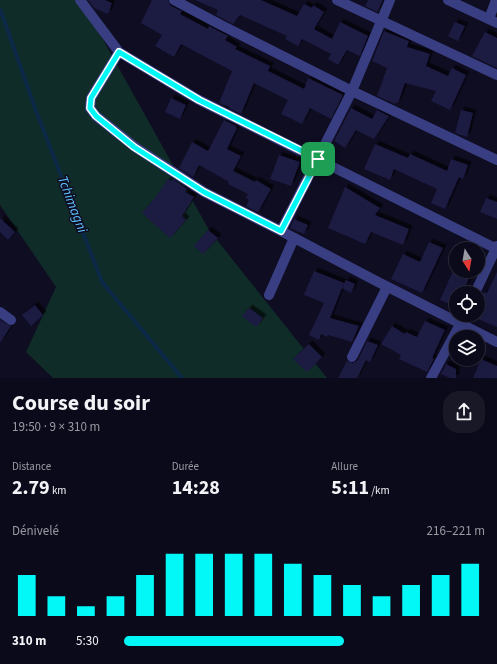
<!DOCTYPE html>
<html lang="fr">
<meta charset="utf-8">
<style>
:root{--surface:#0b0a1a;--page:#191827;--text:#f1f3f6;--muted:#9a9aa2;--line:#2b2b39;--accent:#01f8f6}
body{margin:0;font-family:"Source Sans 3",sans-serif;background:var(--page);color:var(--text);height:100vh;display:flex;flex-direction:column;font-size:15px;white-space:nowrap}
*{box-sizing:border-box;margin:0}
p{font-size:13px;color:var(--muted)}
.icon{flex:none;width:22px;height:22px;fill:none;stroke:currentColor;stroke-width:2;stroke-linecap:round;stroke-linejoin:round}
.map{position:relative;height:378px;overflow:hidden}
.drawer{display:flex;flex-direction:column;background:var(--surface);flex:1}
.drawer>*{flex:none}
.needle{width:26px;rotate:169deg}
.tools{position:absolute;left:449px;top:242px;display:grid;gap:8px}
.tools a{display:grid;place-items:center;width:36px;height:36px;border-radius:50%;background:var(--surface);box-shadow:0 4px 16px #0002,0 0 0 1px var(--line);font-size:20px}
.pin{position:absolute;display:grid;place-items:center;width:34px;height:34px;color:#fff;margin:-17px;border-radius:8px;box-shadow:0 2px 6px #0006}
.round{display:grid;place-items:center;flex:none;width:42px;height:42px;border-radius:16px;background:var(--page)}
.head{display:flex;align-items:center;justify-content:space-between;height:68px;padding:0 12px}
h1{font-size:22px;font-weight:700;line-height:30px}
.figures{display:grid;grid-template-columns:repeat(3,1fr);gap:6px;height:68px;padding:4px 12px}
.figures div{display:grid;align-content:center}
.figures b{font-size:20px;font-weight:700}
.figures small{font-size:11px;font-weight:400}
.figures p{font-size:11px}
.chart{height:112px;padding:8px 12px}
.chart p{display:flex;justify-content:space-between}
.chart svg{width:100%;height:72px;margin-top:4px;stroke:var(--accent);stroke-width:6}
ul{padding:0 12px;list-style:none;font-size:13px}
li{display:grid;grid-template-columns:64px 48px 1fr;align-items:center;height:30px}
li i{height:10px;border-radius:5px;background:var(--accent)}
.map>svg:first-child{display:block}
</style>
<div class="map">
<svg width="497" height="378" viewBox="0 0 497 378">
<defs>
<filter id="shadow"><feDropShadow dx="3.5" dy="-3.5" stdDeviation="0" flood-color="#0009"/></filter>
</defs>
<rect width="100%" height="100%" fill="#0f0d22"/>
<path fill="#102c28" d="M0 0H81L209 230 327 378H53L26 352 56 287 0 205Z"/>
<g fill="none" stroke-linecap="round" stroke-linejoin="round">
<path stroke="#0c2947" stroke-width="4" d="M0 9 35 108 102 282 182 378"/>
</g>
<path fill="#1d1a43" filter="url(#shadow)" d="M88 0H105L112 3 108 14 94 8Z
M152 0H168L171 6 182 11 180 14 208 29 209 26 228 36 225 40 237 47 235 49 270 66 268 71 304 89 308 78 343 95 331 119 310 108 302 124 281 114 288 100 254 83 241 114 229 108 230 107 219 103 232 71 181 44 174 57 155 46 162 35 141 23Z
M195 0H261L297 16 304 4 312 8 313 5 324 12 314 29 332 39 340 22 368 36 360 56 347 50 338 65 328 59 331 54 302 39 298 46 285 39 287 36 240 15 233 24 216 15 218 10Z
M368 0H383L377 12 365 6Z
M455 22 465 26 458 41 448 36Z
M384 31 409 41 407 47 430 54 426 66 448 76 452 68 466 75 450 110 431 101 436 91 405 83 398 103 396 102 395 104 377 96 387 68 372 61Z
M485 32 497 38V68L472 56Z
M171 98 186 105 180 119 165 112Z
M351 108 372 119 377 110 389 116 374 139 356 130 345 148 334 141Z
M461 110 473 113 467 137 455 133Z
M224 120 236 126V127L237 128 227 149 241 156 233 171 255 182 256 180 271 189 258 212 246 206 249 200 246 198 248 194 228 184 229 182 199 165 193 177 179 168 192 142 208 151Z
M375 144 408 158 410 154 447 171 451 159 468 165 463 179 459 177 445 209 431 203 437 189 394 169 390 180 364 169Z
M279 155 300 162 291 186 270 179Z
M168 179 171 181 173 179 187 189 185 192 194 197 182 216 186 220 170 238 142 213 156 197Z
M345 187 380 208 375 215 409 229 403 245 371 232 365 244 328 228Z
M486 198 497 202V219L480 212Z
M0 218 15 232 8 240 0 232Z
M294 219 308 225 304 234 290 228Z
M208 230 218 238 203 254 194 246Z
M429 242 443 248 422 293 391 279 403 254 420 262Z
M314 271 344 283 330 318 359 326 352 342 328 335 327 337 321 334 319 340 309 335 324 303 304 295Z
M453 271H472L463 293H456V307L440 300Z
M497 272V327L478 319V307L484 292 487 293Z
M346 280 355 284 351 293 342 288Z
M35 305 43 315 31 326 22 315Z
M249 308 263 318 256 327 242 316Z
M0 320 11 326 0 343Z
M425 321 445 330 432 358 434 359 427 372 399 359 401 355 381 344 392 326 405 334 406 332 417 337Z
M367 341 378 345 370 362 366 360 357 378H338L347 361 353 363 358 360Z
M309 344 322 357 307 372 293 359Z
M481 359 497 366V378H473Z
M446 364 456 369V378H450L441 374Z"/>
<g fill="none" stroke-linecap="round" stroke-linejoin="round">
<path stroke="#383e81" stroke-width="10" d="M80 0 119 52 199 100 497 249
M174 0 221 25 352 91 497 160
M337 0 497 75
M448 0 497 23
M489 19 496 0
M119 52 91 98 90 108 96 116 135 147 204 192 281 231 380 283 497 342
M281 231 352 91 390 0
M475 293 497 246
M269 295 294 238
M0 312 11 320
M352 357 387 287
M431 378 465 315"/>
</g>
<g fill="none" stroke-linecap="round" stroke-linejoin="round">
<g stroke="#fff" stroke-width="8">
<path id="route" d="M119 52 199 100 318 159 281 231 204 192 134 147 96 116 90 108 91 98Z"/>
</g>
<use href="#route" stroke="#01f8f6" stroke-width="5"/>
</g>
<g text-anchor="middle" stroke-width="3" stroke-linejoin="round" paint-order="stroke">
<g font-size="14" font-style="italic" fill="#5dc5ff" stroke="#0f0d22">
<text transform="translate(73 204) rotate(69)" y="5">Tchimagni</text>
</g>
</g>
</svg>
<div class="tools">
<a><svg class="needle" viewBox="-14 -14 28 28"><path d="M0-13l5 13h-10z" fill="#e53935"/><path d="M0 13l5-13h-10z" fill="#9a9aa2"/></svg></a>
<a><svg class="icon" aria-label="locate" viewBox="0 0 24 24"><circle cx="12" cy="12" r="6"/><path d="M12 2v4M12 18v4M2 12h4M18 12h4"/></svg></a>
<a><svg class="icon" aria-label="layers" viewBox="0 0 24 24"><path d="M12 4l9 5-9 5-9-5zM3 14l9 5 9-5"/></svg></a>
</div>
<div class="pin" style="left:318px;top:159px;background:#1e9e55"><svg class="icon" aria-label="arrive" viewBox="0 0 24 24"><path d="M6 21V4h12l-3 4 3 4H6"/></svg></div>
</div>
<section class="drawer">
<div class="head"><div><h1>Course du soir</h1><p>19:50 · 9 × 310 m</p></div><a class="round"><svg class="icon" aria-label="share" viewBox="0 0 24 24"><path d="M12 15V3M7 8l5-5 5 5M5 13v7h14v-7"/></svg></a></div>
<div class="figures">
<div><p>Distance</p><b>2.79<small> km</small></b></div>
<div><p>Durée</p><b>14:28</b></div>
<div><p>Allure</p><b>5:11<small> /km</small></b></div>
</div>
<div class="chart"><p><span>Dénivelé</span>216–221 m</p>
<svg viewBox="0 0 160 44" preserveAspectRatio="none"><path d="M5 44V19M15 44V32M25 44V38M35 44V32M45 44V19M55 44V6M65 44V6M75 44V6M85 44V6M95 44V12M105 44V19M115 44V25M125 44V32M135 44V25M145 44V19M155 44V12"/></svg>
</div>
<ul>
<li><b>310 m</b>5:30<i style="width:61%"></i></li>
</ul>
</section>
